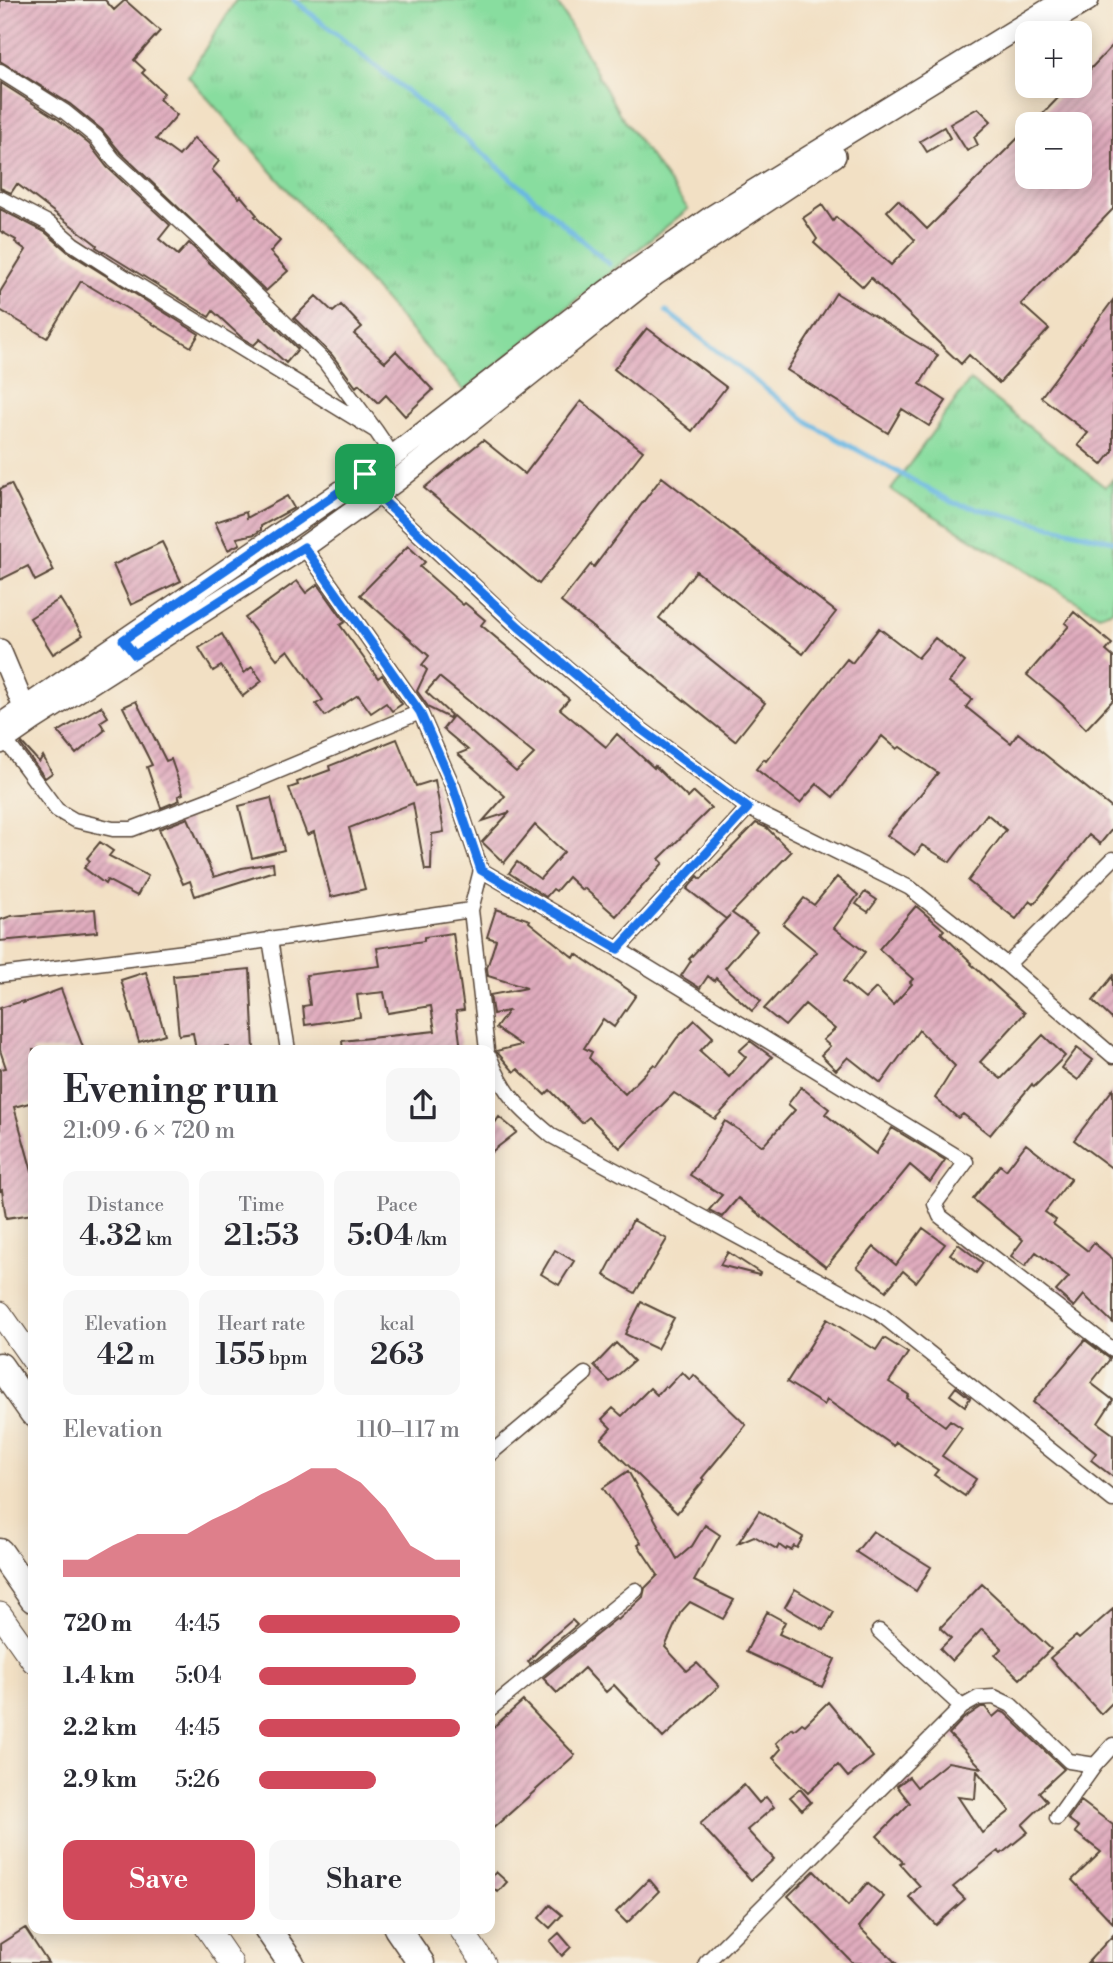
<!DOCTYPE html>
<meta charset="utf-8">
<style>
:root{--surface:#fff;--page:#f7f7f7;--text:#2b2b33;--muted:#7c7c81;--accent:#d1495b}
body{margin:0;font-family:"Libre Bodoni",serif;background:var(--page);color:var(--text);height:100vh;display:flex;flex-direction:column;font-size:26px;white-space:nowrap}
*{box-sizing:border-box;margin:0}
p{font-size:23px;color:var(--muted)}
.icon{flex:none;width:38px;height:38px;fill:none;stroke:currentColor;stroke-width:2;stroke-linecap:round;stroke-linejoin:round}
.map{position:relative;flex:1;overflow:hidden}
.sheet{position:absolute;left:28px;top:1045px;width:467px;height:889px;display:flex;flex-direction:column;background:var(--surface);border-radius:14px;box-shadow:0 4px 18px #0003}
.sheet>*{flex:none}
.controls{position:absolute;left:1015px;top:21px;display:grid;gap:14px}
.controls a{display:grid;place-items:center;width:77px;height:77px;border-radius:14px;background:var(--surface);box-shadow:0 4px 18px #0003;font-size:35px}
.pin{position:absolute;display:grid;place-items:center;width:60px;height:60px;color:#fff;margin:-30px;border-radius:14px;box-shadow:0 4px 10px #0006}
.round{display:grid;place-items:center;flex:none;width:74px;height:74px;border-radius:14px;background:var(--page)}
.headline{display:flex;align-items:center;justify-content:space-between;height:119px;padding:0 35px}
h1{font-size:38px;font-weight:600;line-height:52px}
.stats{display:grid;grid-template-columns:repeat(3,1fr);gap:10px;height:119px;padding:7px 35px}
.stats div{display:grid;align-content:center;border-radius:14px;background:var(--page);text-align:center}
.stats b{font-size:30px;font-weight:600}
.stats small{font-size:19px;font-weight:400}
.stats p{font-size:19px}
.chart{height:196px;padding:14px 35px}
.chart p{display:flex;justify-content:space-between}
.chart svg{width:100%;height:126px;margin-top:7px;fill:var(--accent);opacity:.7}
.cta{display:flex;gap:14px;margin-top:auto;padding:14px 35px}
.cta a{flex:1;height:80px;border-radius:14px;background:var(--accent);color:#fff;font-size:28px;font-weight:600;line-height:80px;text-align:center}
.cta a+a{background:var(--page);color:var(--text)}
ul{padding:0 35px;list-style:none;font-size:23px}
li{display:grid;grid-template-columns:112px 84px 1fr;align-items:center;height:52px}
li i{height:18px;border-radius:9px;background:var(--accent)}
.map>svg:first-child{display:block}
</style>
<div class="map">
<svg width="1113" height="1963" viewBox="0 0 1113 1963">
<defs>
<pattern id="grass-tufts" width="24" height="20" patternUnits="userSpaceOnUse" patternTransform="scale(1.75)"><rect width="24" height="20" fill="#88dd9f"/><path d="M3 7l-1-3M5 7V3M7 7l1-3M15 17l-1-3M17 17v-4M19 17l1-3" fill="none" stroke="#76be88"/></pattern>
<pattern id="building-hatch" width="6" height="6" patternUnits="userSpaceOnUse" patternTransform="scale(1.75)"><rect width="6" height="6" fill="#e0acbe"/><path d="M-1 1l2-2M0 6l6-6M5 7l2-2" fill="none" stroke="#b78c9a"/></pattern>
</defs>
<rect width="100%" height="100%" fill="#f7f3e8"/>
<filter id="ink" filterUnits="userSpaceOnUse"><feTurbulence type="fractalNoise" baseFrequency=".0143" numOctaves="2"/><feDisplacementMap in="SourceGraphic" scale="14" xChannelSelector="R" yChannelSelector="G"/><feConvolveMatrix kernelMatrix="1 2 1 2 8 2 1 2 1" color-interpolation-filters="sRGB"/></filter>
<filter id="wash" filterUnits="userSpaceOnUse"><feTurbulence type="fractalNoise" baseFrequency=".00686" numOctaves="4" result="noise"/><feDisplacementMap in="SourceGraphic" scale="28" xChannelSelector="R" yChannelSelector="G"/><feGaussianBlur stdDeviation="1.57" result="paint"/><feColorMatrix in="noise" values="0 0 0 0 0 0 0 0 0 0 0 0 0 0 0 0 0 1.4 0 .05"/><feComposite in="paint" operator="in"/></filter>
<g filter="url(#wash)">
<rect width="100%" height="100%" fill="#f2e0c4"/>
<path fill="url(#grass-tufts)" stroke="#62845e" stroke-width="2" d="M236 0H556L619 113 688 209 464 391 188 76Z
M970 380 1105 487 1113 479V610L1099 615 891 490Z"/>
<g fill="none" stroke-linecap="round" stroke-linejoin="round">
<path stroke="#69b7e3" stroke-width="5" d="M294 0 479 150 609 264
M666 311 812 425 954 503 1113 541"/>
</g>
<g id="blocks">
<path fill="url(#building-hatch)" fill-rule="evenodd" d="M0 0H105L114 10 125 0 160 31 134 60 145 70 142 73 164 93 159 99 177 115 156 139 179 156 194 138 219 161 212 170 239 198 241 196 257 215 255 216 280 241 270 252 288 271 266 291 121 153 102 130 70 104 0 61Z
M1113 45V209L1021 304 1049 329 999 383 969 355 961 364 871 278 863 287 814 243 817 239 803 218 822 205 833 221 836 217 891 265 915 240 887 211 898 200 927 229 1027 129V177H1080V124H1033L1060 96 1062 97 1072 86H1080V80Z
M1 83 59 120 89 144 107 167 170 225 159 239 178 255 189 243 298 349 286 363 260 339 254 345 242 338 213 311 209 317 96 247 97 245 17 184 11 193 0 188Z
M978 108 991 121 974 137 978 145 967 151 950 124Z
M944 127 950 138 927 152 920 141Z
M0 209 45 232 68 252 199 334 191 347 81 281 47 338 0 310V292L26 250 15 242 16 240 0 231Z
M836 293 938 355 920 384 946 401 929 426 902 409 888 433 787 370Z
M316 296 333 312 341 305 362 327 354 334 385 362 396 351 433 390 405 416 386 395 378 403 359 384 356 387 332 355 294 318Z
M1113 300V451L1102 465 1078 445 1088 433 1041 397Z
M647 328 726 387 692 431 614 369Z
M581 401 643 451 539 584 424 488 483 440 525 474Z
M662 477 836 612 803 654 696 571 659 618 765 703 735 741 561 602 591 564 594 567Z
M11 484 54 571 35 581 28 566 0 580V489Z
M287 496 294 508 261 526V530L255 534 237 538 240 544 228 550 215 522 246 512 247 518Z
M162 542 181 581 131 605 113 565Z
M408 546 425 562 420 567 463 605 465 603 485 620 481 625 569 699 560 709 606 747 617 734 654 768 655 766 688 798 694 792 711 808 659 859 663 863 616 916 584 888 582 890 568 877 556 891 553 889 546 897 509 873 517 862 540 879 564 852 535 825 504 863 482 842 510 812 483 821 505 796 458 754 468 750 443 729 453 716 516 772 534 754 439 677 426 692 451 715 449 718 429 708 417 691 427 670 422 665 429 656 360 595Z
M297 581 306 593 318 584 345 622 340 625 378 678 382 675 402 704 392 711 386 703 371 713 358 695 325 716 316 704 323 700 288 650 277 659 245 618Z
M60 599 83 635 53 654 30 618Z
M1074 612 1112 644 1106 651 1113 657V700L1086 729 1062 704 1027 675 1069 626 1065 623Z
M879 628 918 658 935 638 965 662 949 682 972 699 966 707 1011 743 1018 733 1113 809V828L1100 844 1089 835 1034 904 1030 901 1016 919 968 881 1006 830 987 814 950 862 922 845 915 855 887 835 938 773 900 747 897 749 882 736 833 797 817 784 800 803 756 769 764 759 766 761 847 659 852 663Z
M222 634 244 673 252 667 262 681 243 696 221 666 213 671 199 648Z
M136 701 166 761 171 759 183 794 178 796 180 800 161 808 147 767 152 765 123 707Z
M101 706 108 717 100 722 105 730 76 754 58 732Z
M397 739 416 786 435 780 444 832 432 834 431 870H425L413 803 349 828 365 889 331 897 314 832 307 835 289 788 298 785 297 782 330 770 329 766Z
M22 743 39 762 43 756 52 773 45 778 21 745Z
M271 798 284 850 252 858 239 806Z
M188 818 214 877 242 868 273 863 274 871 195 896 190 881 183 884 159 829Z
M756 823 767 828 791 852 732 913 757 931 725 968 761 1001 752 1011 716 978 714 981 708 976 700 988 681 976 691 961 689 959 730 915 726 919 687 889 698 876 701 879Z
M100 842 113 851 109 856 148 876 137 896 107 880 105 884 84 868 90 861 87 858Z
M837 877 858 895 834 928 865 952 843 981 865 999 876 988 893 1005 912 984 910 982 913 979 879 949 916 906 944 930 941 933 972 963 971 964 1025 1013 980 1062 1001 1079 1043 1035 1065 1056 1034 1087 1032 1084 990 1135 963 1114 958 1118 935 1098 955 1066 919 1030 881 1083 848 1057 836 1070 821 1055 830 1046 823 1040 835 1029 805 1004 785 1026 764 1009 817 952 783 924 804 898 814 905Z
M865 892 877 900 868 912 856 904Z
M95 909 97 932 0 941V920L11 916Z
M496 909 530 920 529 922 574 958 576 954 636 995 614 1027 603 1019 584 1048 592 1052 589 1058 625 1094 654 1064 657 1066 677 1038 695 1020 713 1037 700 1051 729 1077 746 1057 739 1051 750 1041 772 1057 715 1119 674 1093 620 1148 589 1117 582 1123 550 1090 545 1095 518 1069 514 1072 496 1051 521 1045 496 1028 508 1011 493 1014 490 995 527 988 488 976 487 968 496 940 487 937Z
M453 933 464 1010 456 1011 461 1050H343L342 1041 435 1031 431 1006 388 1013 384 992 357 995 360 1017 305 1025 303 1006 310 1005 306 975 380 966 377 948 424 941V937Z
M250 969 254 1050H229V1047L196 1050 193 1033 179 1035 173 976Z
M146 972 165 1034 139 1042 121 980Z
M1113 976V1020L1093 1001Z
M61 989 84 1050H33V1102L14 1107 33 1175V1214L6 1218 2 1190 0 1191V1069L6 1068 0 1050V1008L23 1001V1003Z
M1077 1048 1093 1060 1078 1080 1062 1068Z
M801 1087 829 1109 825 1114 876 1154 892 1128 945 1160 930 1182 910 1165 826 1267 738 1198 722 1217 709 1210 722 1195 690 1175 725 1121 763 1146 795 1110 788 1104Z
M1113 1089V1169L1074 1140Z
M499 1117 517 1132 490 1153V1130Z
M1026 1144 1071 1179 1045 1212 1056 1220 1053 1224 1088 1251 1094 1243 1113 1259V1323L1084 1295 1074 1307 1056 1291 1069 1277 1036 1252 1025 1266 1011 1256 1023 1240 973 1199 1000 1165 1006 1170Z
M633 1220 667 1239 635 1293 604 1275Z
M923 1228 945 1244 916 1282 903 1271 886 1291 857 1267 874 1247 896 1265Z
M958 1244 983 1263 976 1273 950 1254Z
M555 1250 574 1261 559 1285 541 1274Z
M728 1252 760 1273 759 1275 720 1265Z
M641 1302 674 1318 657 1349 625 1334Z
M827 1319 876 1350 884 1338 908 1353 889 1382 909 1395 907 1398 945 1426 950 1420 962 1428 942 1456 976 1479 965 1496 934 1475 938 1470 896 1442 894 1446 827 1400 824 1405 787 1382Z
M1085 1340 1110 1359 1091 1383 1113 1400 1098 1423 1113 1434V1477L1091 1460 1096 1453 1033 1402Z
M616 1343 634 1361 610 1382 594 1366Z
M682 1372 690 1380 694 1375 746 1425 702 1478 704 1480 677 1513 601 1439 611 1428 602 1419 613 1408 622 1416 650 1388 657 1395 665 1386 667 1388Z
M956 1387 970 1398 965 1406 950 1395Z
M628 1471 677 1559 692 1546 705 1525 720 1535 694 1581 734 1600 723 1619 690 1602 680 1613 665 1647 687 1671 697 1663 719 1686 663 1738 614 1685 606 1692 584 1668 557 1693 543 1678 616 1619 618 1620 643 1597 645 1588 658 1575 638 1545 641 1543 603 1488Z
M759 1511 803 1537 797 1548 794 1546 791 1550 787 1548 786 1550 779 1545 777 1549 754 1536 738 1543Z
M873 1531 931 1567 916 1591 856 1552Z
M982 1584 1051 1649 1020 1679 995 1655 1002 1648 982 1629 952 1661 940 1649 951 1638 940 1628Z
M795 1589 834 1612 824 1630 785 1607Z
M1113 1609V1702L1101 1714 1050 1658 1076 1636 1079 1639Z
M767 1612 785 1622 779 1634 835 1659 822 1687 746 1652Z
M572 1620 577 1625 530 1664 528 1662 542 1646Z
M523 1701 575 1755 490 1831V1730Z
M828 1702 873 1757 848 1777 838 1765 808 1793 773 1758 781 1749 776 1743 792 1728 794 1730 802 1723 805 1725Z
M981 1707H985L993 1717 1000 1711 1005 1713 1064 1769 1039 1792 1047 1801 1022 1825 1028 1832 1001 1854 998 1851 953 1887 965 1899 936 1925 909 1897 920 1886 900 1864 903 1862 877 1836 910 1803 897 1786 909 1777 917 1787 948 1762 982 1768 949 1734 963 1719ZM977 1771 1010 1811 982 1833 958 1797 975 1799Z
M744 1785 759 1803 766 1797 774 1807 747 1830 774 1859 751 1880 700 1824Z
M800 1789 811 1802 802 1810 790 1797Z
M1081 1801 1113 1825V1923L1072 1880 1101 1852 1075 1832 1079 1827 1068 1819Z
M814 1871 848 1906 867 1883 884 1897 859 1927 896 1963H853L788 1896Z
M496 1872 507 1882 498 1892 490 1886V1879Z
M649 1879 659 1891 627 1923 616 1912Z
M550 1905 562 1915 550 1928 539 1918Z
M25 1928 48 1963H0V1944Z
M559 1933 571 1947 562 1956 550 1941Z
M1113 1935V1963H1087Z"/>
</g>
</g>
<g filter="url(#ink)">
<use href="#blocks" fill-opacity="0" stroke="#564537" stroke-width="2"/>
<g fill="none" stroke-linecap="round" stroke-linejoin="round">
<g stroke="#564537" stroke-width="17">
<path id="street" d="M0 71 65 112 96 137 114 160 195 235 325 362 376 431
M0 198 50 224 73 244 110 268 376 431 393 456
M372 487 376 494 518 627 638 727 748 808 910 888 1007 965 1113 1056
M304 547 420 712 453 787 481 870 471 910 487 1050
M0 733 57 810 74 820 113 829H132L226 793 420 712
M481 870 618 949 966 1162 935 1204 940 1216 1113 1350
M270 939 288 1050
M618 949 748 808
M1007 965 1113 859
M0 975 201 950 471 910
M490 1058C504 1095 522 1111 552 1136L879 1313 1113 1500
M490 1454 585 1374
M879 1631 962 1707
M490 1709 636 1590
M1057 1818 1095 1765
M706 1963 962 1707 978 1698 994 1697 1011 1705 1069 1761 1095 1765 1113 1745"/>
</g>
<g stroke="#564537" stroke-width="24">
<path id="secondary" d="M1053 21 1088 0
M0 650 24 707 32 718
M0 725 393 456 608 290 711 217 1064 0
M0 743 33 720 304 547 396 481 655 275 835 156"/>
</g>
<g stroke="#564537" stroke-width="25">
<path id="primary" d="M0 1313 33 1360
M0 1614 33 1661
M207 1928 231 1963
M460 1928 484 1963"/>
</g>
<g stroke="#564537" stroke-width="29">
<path id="highway" d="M0 1366 33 1413
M0 1552 33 1599
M267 1928 291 1963
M397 1928 421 1963"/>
</g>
<use href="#street" stroke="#fff" stroke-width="14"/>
<use href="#secondary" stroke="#fff" stroke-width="21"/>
<use href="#primary" stroke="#fff" stroke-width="23"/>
<use href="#highway" stroke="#fff" stroke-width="26"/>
</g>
</g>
<g fill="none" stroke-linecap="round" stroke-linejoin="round" filter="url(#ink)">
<g stroke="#fff" stroke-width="14">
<path id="route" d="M365 474 376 494 519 627 638 727 748 808 618 949 481 870 453 787 420 712 304 547 135 655 123 640Z"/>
</g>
<use href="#route" stroke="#1a73e8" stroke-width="9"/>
</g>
</svg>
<div class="controls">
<a>+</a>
<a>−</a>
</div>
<div class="pin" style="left:365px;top:474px;background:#1e9e55"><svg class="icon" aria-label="arrive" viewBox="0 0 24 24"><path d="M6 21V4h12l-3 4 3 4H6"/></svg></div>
<section class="sheet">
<div class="headline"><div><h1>Evening run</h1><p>21:09 · 6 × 720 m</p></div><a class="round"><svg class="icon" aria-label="share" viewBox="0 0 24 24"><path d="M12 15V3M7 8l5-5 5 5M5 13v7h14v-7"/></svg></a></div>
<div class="stats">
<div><p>Distance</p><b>4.32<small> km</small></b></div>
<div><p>Time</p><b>21:53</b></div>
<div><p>Pace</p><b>5:04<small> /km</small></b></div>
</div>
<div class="stats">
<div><p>Elevation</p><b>42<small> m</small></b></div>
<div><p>Heart rate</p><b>155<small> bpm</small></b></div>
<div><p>kcal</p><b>263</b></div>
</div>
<div class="chart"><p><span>Elevation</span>110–117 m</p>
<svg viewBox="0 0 160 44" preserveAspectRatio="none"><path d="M0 44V38L10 38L20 33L30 29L40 29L50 29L60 24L70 20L80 15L90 11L100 6L110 6L120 11L130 20L140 33L150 38L160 38V44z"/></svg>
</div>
<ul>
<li><b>720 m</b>4:45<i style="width:100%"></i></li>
<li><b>1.4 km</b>5:04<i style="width:78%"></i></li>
<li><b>2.2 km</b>4:45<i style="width:100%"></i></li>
<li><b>2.9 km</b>5:26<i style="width:58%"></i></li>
</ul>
<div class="cta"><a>Save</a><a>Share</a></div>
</section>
</div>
